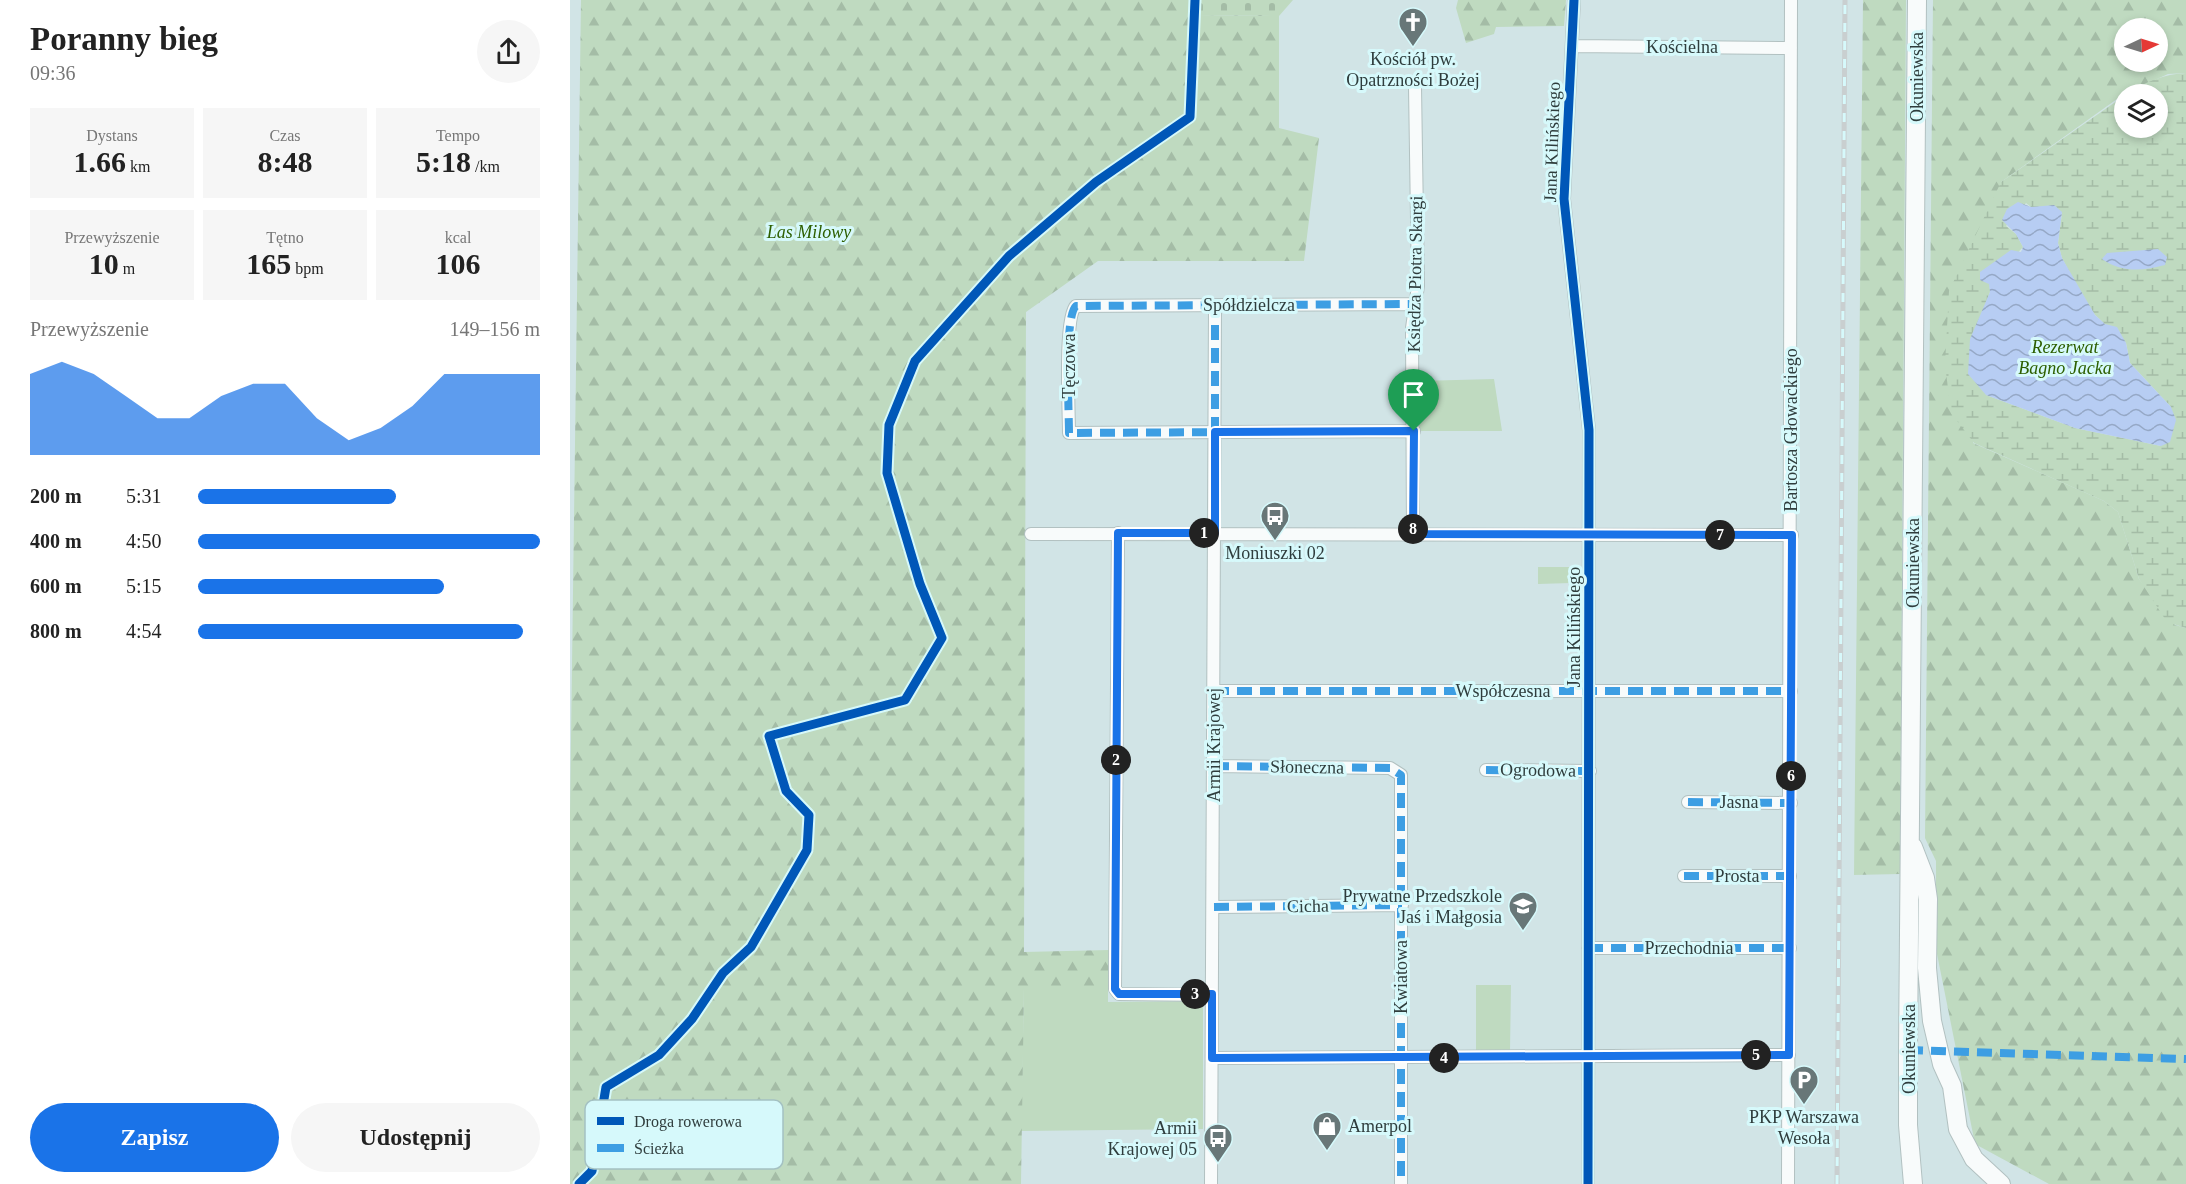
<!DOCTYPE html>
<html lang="pl">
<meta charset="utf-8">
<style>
:root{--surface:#fff;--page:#f6f6f6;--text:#222;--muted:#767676;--accent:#1a73e8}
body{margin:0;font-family:Georgia,serif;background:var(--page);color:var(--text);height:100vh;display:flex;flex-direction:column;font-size:22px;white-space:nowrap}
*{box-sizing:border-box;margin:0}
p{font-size:20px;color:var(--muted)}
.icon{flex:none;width:33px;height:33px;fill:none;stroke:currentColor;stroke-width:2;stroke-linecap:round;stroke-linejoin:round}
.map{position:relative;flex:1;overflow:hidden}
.panel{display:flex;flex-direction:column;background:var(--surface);width:570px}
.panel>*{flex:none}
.needle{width:39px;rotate:86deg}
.tools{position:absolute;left:1544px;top:18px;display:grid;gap:12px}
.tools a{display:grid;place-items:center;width:54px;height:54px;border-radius:50%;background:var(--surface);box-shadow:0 3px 9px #0003;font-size:30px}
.pin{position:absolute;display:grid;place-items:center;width:51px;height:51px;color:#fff;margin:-62px -26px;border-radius:50% 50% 50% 0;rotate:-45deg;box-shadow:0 0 6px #0007}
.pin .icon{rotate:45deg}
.km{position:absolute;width:30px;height:30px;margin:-15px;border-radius:50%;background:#222;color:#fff;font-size:16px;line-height:30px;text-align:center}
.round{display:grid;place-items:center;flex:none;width:63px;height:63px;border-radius:32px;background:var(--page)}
.headline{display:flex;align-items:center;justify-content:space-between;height:102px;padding:0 30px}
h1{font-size:33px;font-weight:700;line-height:45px}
.figures{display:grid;grid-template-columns:repeat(3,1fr);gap:9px;height:102px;padding:6px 30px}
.figures div{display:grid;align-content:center;border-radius:0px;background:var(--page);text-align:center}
.figures b{font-size:30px;font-weight:700}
.figures small{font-size:16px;font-weight:400}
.figures p{font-size:16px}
.chart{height:168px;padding:12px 30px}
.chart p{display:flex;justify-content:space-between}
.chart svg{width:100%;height:108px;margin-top:6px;fill:var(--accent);opacity:.7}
.action{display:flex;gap:12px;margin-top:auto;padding:12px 30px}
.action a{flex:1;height:69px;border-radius:36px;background:var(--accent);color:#fff;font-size:24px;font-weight:700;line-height:69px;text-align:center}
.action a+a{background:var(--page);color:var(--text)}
ul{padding:0 30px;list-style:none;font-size:20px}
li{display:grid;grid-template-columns:96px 72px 1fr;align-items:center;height:45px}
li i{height:15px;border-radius:8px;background:var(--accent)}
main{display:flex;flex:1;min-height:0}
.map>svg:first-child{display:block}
</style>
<main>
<section class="panel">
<div class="headline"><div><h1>Poranny bieg</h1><p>09:36</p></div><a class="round"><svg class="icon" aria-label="share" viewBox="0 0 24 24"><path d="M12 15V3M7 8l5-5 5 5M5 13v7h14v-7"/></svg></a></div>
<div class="figures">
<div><p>Dystans</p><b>1.66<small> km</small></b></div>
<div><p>Czas</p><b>8:48</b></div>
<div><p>Tempo</p><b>5:18<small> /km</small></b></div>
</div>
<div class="figures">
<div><p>Przewyższenie</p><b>10<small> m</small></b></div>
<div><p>Tętno</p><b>165<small> bpm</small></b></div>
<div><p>kcal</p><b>106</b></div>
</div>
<div class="chart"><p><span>Przewyższenie</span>149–156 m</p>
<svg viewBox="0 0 160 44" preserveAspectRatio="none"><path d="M0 44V11L10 6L20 11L30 20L40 29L50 29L60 20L70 15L80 15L90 29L100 38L110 33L120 24L130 11L140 11L150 11L160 11V44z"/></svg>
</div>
<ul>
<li><b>200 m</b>5:31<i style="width:58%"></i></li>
<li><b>400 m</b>4:50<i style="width:100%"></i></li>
<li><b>600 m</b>5:15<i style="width:72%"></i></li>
<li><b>800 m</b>4:54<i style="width:95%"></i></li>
</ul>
<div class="action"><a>Zapisz</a><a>Udostępnij</a></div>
</section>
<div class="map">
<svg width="1616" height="1184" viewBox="0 0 1616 1184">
<defs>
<pattern id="forest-firs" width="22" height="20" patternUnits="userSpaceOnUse" patternTransform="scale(1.5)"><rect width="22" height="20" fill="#bfdac0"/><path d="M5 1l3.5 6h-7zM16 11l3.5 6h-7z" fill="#a4bca6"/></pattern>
<pattern id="wetland-marsh" width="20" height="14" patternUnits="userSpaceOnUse" patternTransform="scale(1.5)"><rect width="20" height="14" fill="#bfdac0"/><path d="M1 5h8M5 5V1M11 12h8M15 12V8" fill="none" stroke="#a4bca6"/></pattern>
<pattern id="cemetery-stones" width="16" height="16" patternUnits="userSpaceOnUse" patternTransform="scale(1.5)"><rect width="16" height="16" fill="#bfdac0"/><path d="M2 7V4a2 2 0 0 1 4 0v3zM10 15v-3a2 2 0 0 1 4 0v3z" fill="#a4bca6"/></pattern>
<pattern id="water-waves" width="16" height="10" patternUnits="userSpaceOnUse" patternTransform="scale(1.5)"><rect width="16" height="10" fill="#b7cdf3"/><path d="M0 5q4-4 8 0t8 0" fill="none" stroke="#95a8c6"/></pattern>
</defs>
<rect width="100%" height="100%" fill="#d1e4e6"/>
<path fill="#bfdac0" d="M924 379 932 431H850L849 381Z
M968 567H1000L1001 583 968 584Z
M906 985H941L940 1051H906Z
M454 988H538V1002L633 1001V1129L451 1131Z"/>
<path fill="url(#forest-firs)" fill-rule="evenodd" d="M11 0H629V15L709 16V128L749 138 734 261H528L456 312 454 952 539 950 538 988H454L451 1184H0V814Z
M888 0H996L994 26 926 27 924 34 896 43 886 8Z
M1293 0H1336L1330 874 1284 875Z
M1363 0H1616V73L1598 74 1554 94 1431 182 1403 443 1534 501 1548 512 1569 579 1605 625 1616 628V1184H1479L1405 1144 1366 949V861L1355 838ZM1554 28H1587V62H1554Z"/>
<path fill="url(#wetland-marsh)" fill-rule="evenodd" d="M1616 73V628L1597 622 1569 579 1548 512 1534 501 1404 443 1381 413 1375 364 1379 291 1431 182 1554 96V128H1587V94H1557C1575 82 1594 74 1616 73ZM1456 203 1461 207 1492 213 1488 243 1492 258 1509 291 1525 315 1556 343 1560 363 1601 407 1591 446 1505 428 1416 395 1400 339 1420 292 1419 284 1453 247 1446 234 1436 226Z"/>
<path fill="url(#cemetery-stones)" d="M629 0H723L709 16 629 15Z"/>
<path fill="url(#water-waves)" d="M1448 202 1461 207 1484 205 1492 212 1488 243 1492 258 1525 315 1535 324 1547 327 1556 343 1560 363 1601 407 1606 420 1600 442 1591 446 1505 428 1416 395 1398 374 1400 339 1420 292 1419 284 1410 280V272L1441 250 1451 252 1453 247 1446 234 1432 220 1437 209Z
M1588 249 1597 257 1595 265C1573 271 1552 273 1532 259L1537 253Z"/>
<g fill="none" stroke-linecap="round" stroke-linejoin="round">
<g stroke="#b2c1c1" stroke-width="14">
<path id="minor" d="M1004 0 994 199 1019 430 1018 1184
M1002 46 1221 48
M844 431 499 433C499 412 494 316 506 306L846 304
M548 533 545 989 549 994 642 995
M461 534 1222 535
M843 534 842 328 848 286 845 86
M644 691H1221
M644 766 820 768 831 775V1184
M916 770 1020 771
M1118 802 1221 803
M1114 876H1220
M644 907 832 905
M1018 948H1220
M642 1058 1219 1055
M641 1184 645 306
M1218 1184 1221 0"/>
</g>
<g stroke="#b2c1c1" stroke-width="20">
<path id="secondary" d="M1343 847 1355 878 1358 899 1357 968 1362 1021 1372 1064 1382 1086 1388 1129 1404 1159 1431 1184
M1343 1184 1338 1125V1050L1347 0"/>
</g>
<use href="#minor" stroke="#f8fbfb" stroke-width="12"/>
<use href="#secondary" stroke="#f8fbfb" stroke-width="18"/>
<g stroke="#c9cfd0" stroke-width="5">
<path id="rail" d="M1267 1184 1275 0"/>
</g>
<use href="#rail" stroke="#d6f9fb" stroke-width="3" stroke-dasharray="9" stroke-linecap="butt"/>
<path stroke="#3d9ee3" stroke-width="8" stroke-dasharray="15 8" stroke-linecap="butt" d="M844 431 499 433C499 412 494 316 506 306L846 304
M645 432V306
M548 533 545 989 549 994 642 995
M644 691H1221
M644 766 820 768 831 775V1184
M916 770 1020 771
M1118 802 1221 803
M1114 876H1220
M644 907 832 905
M1018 948H1220
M1338 1050 1616 1059
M642 1058 1219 1055"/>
<g stroke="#d6f9fb" stroke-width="13">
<path id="cycleway" d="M1004 0 994 199 1019 430 1018 1184
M9 1184 22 1171 36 1087 89 1055 122 1019 153 973 181 947 237 850 239 815 216 791 199 736 335 700 372 638 350 584 317 473 319 425 345 361 439 256 526 182 620 117 625 0"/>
</g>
<use href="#cycleway" stroke="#0057b8" stroke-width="9"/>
</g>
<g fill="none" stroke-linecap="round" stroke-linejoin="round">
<g stroke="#fff" stroke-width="12">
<path id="route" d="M844 431 843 534 1222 535 1219 1055 642 1058V994H549L545 989 548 533H645V432Z"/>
</g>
<use href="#route" stroke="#1a73e8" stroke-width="8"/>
</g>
<defs>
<g id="church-pin" transform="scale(1.5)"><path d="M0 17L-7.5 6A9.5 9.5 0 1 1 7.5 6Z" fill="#687778" stroke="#d6f9fb"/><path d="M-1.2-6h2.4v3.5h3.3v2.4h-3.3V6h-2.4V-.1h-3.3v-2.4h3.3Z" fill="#fff"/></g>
<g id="bus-pin" transform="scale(1.5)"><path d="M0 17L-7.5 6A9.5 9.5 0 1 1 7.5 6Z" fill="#687778" stroke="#d6f9fb"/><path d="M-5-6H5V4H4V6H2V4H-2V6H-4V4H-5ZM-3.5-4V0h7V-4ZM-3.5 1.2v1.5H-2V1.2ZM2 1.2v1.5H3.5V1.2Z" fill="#fff"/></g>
<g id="school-pin" transform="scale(1.5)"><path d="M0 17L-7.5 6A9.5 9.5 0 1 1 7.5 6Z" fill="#687778" stroke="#d6f9fb"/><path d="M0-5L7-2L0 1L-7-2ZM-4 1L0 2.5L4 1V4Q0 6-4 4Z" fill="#fff"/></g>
<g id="parking-pin" transform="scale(1.5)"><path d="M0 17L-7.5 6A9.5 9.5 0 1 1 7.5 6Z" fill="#687778" stroke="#d6f9fb"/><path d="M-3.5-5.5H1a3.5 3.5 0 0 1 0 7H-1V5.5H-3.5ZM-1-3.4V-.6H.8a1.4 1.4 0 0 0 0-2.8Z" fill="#fff"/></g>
<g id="shop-pin" transform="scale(1.5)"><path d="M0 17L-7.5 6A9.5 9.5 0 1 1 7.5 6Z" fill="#687778" stroke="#d6f9fb"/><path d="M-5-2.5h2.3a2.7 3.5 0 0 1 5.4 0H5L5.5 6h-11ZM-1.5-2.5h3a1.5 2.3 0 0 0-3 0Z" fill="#fff"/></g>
</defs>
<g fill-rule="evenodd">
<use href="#church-pin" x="843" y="22"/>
<use href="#bus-pin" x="705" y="516"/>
<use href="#school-pin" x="953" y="906"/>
<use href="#parking-pin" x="1234" y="1080"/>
<use href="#shop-pin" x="757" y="1126"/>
<use href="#bus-pin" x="648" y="1138"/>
</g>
<g text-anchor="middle" stroke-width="6" stroke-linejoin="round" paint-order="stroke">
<g font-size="18" fill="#2f3d3d" stroke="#d6f9fb">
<text x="1112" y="53">Kościelna</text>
<text transform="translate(1347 77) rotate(-90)" y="6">Okuniewska</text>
<text transform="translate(982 142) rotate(-88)" y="6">Jana Kilińskiego</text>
<text transform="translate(845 274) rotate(-89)" y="6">Księdza Piotra Skargi</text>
<text x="679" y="311">Spółdzielcza</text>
<text transform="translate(499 366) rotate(-90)" y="6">Tęczowa</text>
<text transform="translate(1221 430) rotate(-90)" y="6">Bartosza Głowackiego</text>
<text transform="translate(1343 563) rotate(-90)" y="6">Okuniewska</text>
<text transform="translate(1004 627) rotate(-90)" y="6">Jana Kilińskiego</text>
<text x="933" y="697">Współczesna</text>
<text transform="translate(644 745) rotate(-90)" y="6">Armii Krajowej</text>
<text transform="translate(737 767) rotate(1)" y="6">Słoneczna</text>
<text transform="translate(968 770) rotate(1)" y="6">Ogrodowa</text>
<text x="1169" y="808">Jasna</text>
<text x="1167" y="882">Prosta</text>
<text transform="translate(738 906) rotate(-1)" y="6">Cicha</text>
<text x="1119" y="954">Przechodnia</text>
<text transform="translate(831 977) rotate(-90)" y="6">Kwiatowa</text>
<text transform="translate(1339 1049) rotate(-90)" y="6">Okuniewska</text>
</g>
<g font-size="18" fill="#2f3d3d" stroke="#d6f9fb">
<text x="843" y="65">Kościół pw.<tspan x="843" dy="21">Opatrzności Bożej</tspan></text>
<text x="705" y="559">Moniuszki 02</text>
<text x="932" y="902" text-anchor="end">Prywatne Przedszkole<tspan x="932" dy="21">Jaś i Małgosia</tspan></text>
<text x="1234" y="1123">PKP Warszawa<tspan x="1234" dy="21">Wesoła</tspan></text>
<text x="778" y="1132" text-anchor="start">Amerpol</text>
<text x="627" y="1134" text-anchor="end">Armii<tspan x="627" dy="21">Krajowej 05</tspan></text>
</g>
<g font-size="18" font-style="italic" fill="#2d5f00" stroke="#d6f9fb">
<text x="239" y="238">Las Milowy</text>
<text x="1495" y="353">Rezerwat<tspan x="1495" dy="21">Bagno Jacka</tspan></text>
</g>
</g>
<rect x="15" y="1100" width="198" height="69" rx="9" fill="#d6f9fb" stroke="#a4c1c2" stroke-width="1.5"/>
<rect x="27" y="1117" width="27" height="8" fill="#0057b8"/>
<rect x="27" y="1144" width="27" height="8" fill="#3d9ee3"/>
<g font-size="16" fill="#2f3d3d">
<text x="64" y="1127">Droga rowerowa</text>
<text x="64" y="1154">Ścieżka</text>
</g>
</svg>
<div class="tools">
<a><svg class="needle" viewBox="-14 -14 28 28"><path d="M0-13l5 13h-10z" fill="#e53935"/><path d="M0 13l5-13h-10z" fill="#767676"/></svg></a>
<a><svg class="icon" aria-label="layers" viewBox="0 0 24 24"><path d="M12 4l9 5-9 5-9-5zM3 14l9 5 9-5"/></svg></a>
</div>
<div class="pin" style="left:844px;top:431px;background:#1e9e55"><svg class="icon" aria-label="arrive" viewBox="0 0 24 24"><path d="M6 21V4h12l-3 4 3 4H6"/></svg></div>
<b class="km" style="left:634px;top:533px">1</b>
<b class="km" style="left:546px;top:760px">2</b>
<b class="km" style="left:625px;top:994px">3</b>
<b class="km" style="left:874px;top:1058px">4</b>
<b class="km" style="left:1186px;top:1055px">5</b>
<b class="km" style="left:1221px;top:776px">6</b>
<b class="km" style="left:1150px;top:535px">7</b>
<b class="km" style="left:843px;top:529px">8</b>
</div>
</main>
